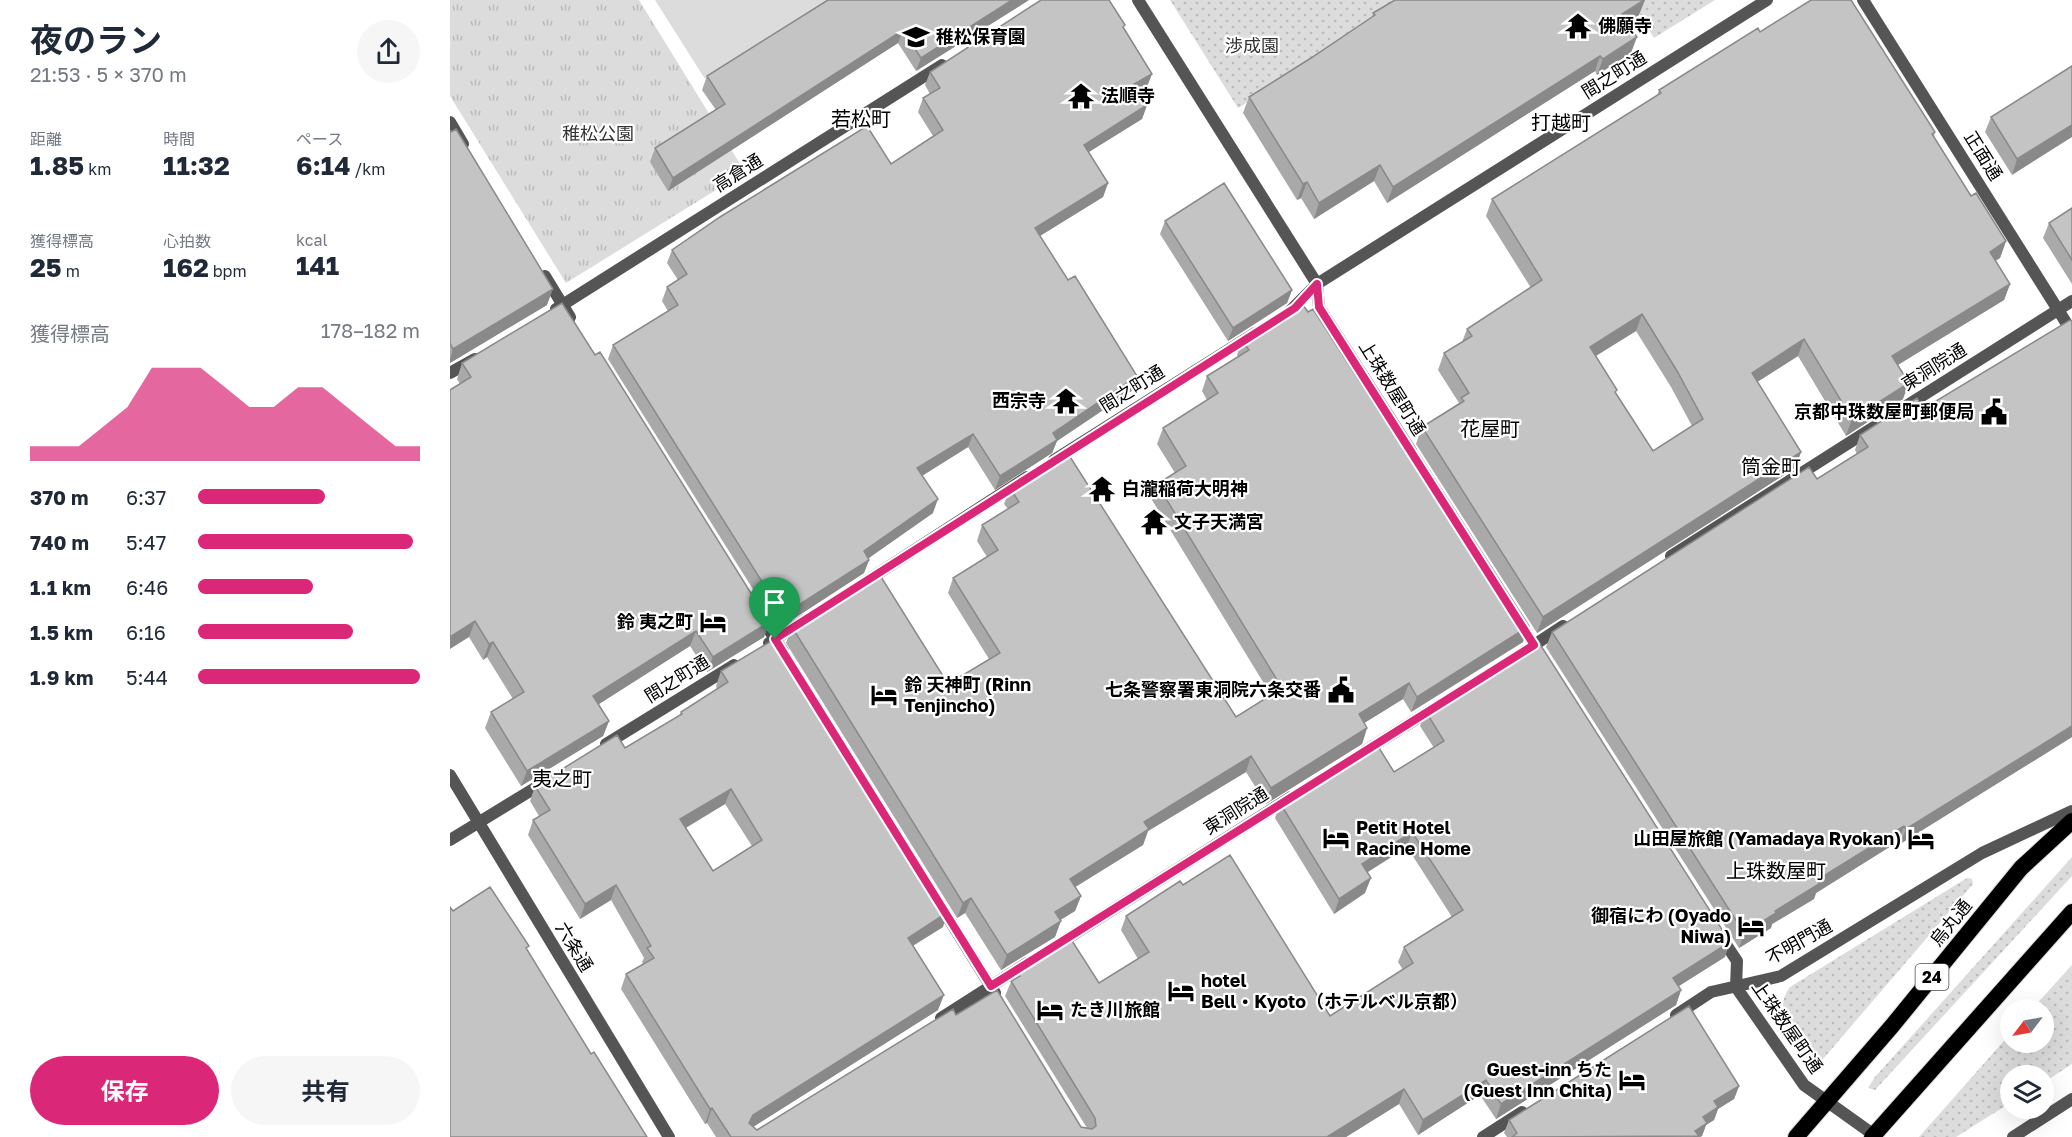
<!DOCTYPE html>
<html lang="ja">
<meta charset="utf-8">
<style>
:root{--surface:#fff;--page:#f6f6f7;--text:#1f2937;--muted:#747a83;--accent:#db2777}
body{margin:0;font-family:"Golos Text","Noto Sans JP",sans-serif;background:var(--page);color:var(--text);height:100vh;display:flex;flex-direction:column;font-size:22px;white-space:nowrap}
*{box-sizing:border-box;margin:0}
p{font-size:20px;color:var(--muted)}
.icon{flex:none;width:33px;height:33px;fill:none;stroke:currentColor;stroke-width:2;stroke-linecap:round;stroke-linejoin:round}
.map{position:relative;flex:1;overflow:hidden}
.details{display:flex;flex-direction:column;background:var(--surface);width:450px}
.details>*{flex:none}
.needle{width:39px;rotate:238deg}
.controls{position:absolute;left:1550px;top:999px;display:grid;gap:12px}
.controls a{display:grid;place-items:center;width:54px;height:54px;border-radius:50%;background:var(--surface);box-shadow:0 6px 24px #0002;font-size:30px}
.pin{position:absolute;display:grid;place-items:center;width:51px;height:51px;color:#fff;margin:-62px -26px;border-radius:50% 50% 50% 0;rotate:-45deg;box-shadow:0 0 6px #0007}
.pin .icon{rotate:45deg}
.round{display:grid;place-items:center;flex:none;width:63px;height:63px;border-radius:32px;background:var(--page)}
.summary{display:flex;align-items:center;justify-content:space-between;height:102px;padding:0 30px}
h1{font-size:33px;font-weight:700;line-height:45px}
.figures{display:grid;grid-template-columns:repeat(3,1fr);gap:9px;height:102px;padding:6px 30px}
.figures div{display:grid;align-content:center}
.figures b{font-size:26px;font-weight:700}
.figures small{font-size:16px;font-weight:400}
.figures p{font-size:16px}
.chart{height:168px;padding:12px 30px}
.chart p{display:flex;justify-content:space-between}
.chart svg{width:100%;height:108px;margin-top:6px;fill:var(--accent);opacity:.7}
.action{display:flex;gap:12px;margin-top:auto;padding:12px 30px}
.action a{flex:1;height:69px;border-radius:36px;background:var(--accent);color:#fff;font-size:24px;font-weight:700;line-height:69px;text-align:center}
.action a+a{background:var(--page);color:var(--text)}
ul{padding:0 30px;list-style:none;font-size:20px}
li{display:grid;grid-template-columns:96px 72px 1fr;align-items:center;height:45px}
li i{height:15px;border-radius:8px;background:var(--accent)}
main{display:flex;flex:1;min-height:0}
.map>svg:first-child{display:block}
</style>
<main>
<section class="details">
<div class="summary"><div><h1>夜のラン</h1><p>21:53 · 5 × 370 m</p></div><a class="round"><svg class="icon" aria-label="share" viewBox="0 0 24 24"><path d="M12 15V3M7 8l5-5 5 5M5 13v7h14v-7"/></svg></a></div>
<div class="figures">
<div><p>距離</p><b>1.85<small> km</small></b></div>
<div><p>時間</p><b>11:32</b></div>
<div><p>ペース</p><b>6:14<small> /km</small></b></div>
</div>
<div class="figures">
<div><p>獲得標高</p><b>25<small> m</small></b></div>
<div><p>心拍数</p><b>162<small> bpm</small></b></div>
<div><p>kcal</p><b>141</b></div>
</div>
<div class="chart"><p><span>獲得標高</span>178–182 m</p>
<svg viewBox="0 0 160 44" preserveAspectRatio="none"><path d="M0 44V38L10 38L20 38L30 30L40 22L50 6L60 6L70 6L80 14L90 22L100 22L110 14L120 14L130 22L140 30L150 38L160 38V44z"/></svg>
</div>
<ul>
<li><b>370 m</b>6:37<i style="width:57%"></i></li>
<li><b>740 m</b>5:47<i style="width:97%"></i></li>
<li><b>1.1 km</b>6:46<i style="width:52%"></i></li>
<li><b>1.5 km</b>6:16<i style="width:70%"></i></li>
<li><b>1.9 km</b>5:44<i style="width:100%"></i></li>
</ul>
<div class="action"><a>保存</a><a>共有</a></div>
</section>
<div class="map">
<svg width="1622" height="1137" viewBox="0 0 1622 1137">
<defs>
<pattern id="grass-dots" width="8" height="8" patternUnits="userSpaceOnUse" patternTransform="scale(1.5)"><rect width="8" height="8" fill="#dcdcdc"/><path d="M2 2h.1M6 6h.1" fill="none" stroke="#bbb" stroke-width="1.8" stroke-linecap="round"/></pattern>
<pattern id="park-tufts" width="24" height="20" patternUnits="userSpaceOnUse" patternTransform="scale(1.5)"><rect width="24" height="20" fill="#dcdcdc"/><path d="M3 7l-1-3M5 7V3M7 7l1-3M15 17l-1-3M17 17v-4M19 17l1-3" fill="none" stroke="#bbb"/></pattern>
</defs>
<rect width="100%" height="100%" fill="#fff"/>
<path fill="url(#grass-dots)" d="M720 0H960L788 108Z
M1181 0H1265L1204 38Z
M1622 857V876L1425 1090 1418 1088 1425 1077Z
M1517 878 1522 879 1523 884 1367 1066 1360 1064C1347 1041 1320 1013 1340 987Z
M1622 965V1064L1593 1083V1076H1560V1103L1506 1137H1469L1560 1034V1042H1593V1010L1582 1009Z"/>
<path fill="url(#park-tufts)" d="M0 0H189L295 172 116 283 0 96Z"/>
<path fill="#dcdcdc" d="M205 0H383L255 79Z"/>
<g fill="none" stroke-linecap="round" stroke-linejoin="round">
<g stroke="#dbdbdb" stroke-width="18">
<path id="trunk" d="M1346 1137 1442 1026 1571 868 1622 821
M1422 1137 1622 912"/>
</g>
<path stroke="#555" stroke-width="12" d="M1563 1137 1622 1099"/>
<path stroke="#555" stroke-width="12" d="M1413 0 1622 332
M0 122 13 144
M95 276 120 317
M867 284 869 307 961 451
M106 309 492 65
M838 313 867 284
M0 373 25 359
M1453 408 1622 301
M604 460 805 333
M1221 556 1424 427
M415 582 577 477
M308 613 333 651
M319 643 355 620
M1075 651 1113 626
M156 744 284 665
M915 751 989 705
M0 840 98 780
M489 903 545 993
M1269 934 1287 961 1286 987 1354 1085 1424 1135
M607 945 841 797
M1226 1015 1261 992 1331 976 1532 853 1622 811
M491 1018 577 963
M1033 1137 1072 1112"/>
<path stroke="#555" stroke-width="12" d="M688 0 867 284 1317 0
M0 775 219 1137"/>
<use href="#trunk" stroke="#000" stroke-width="16"/>
</g>
<path fill="#a9a9a9" fill-rule="evenodd" d="M579 0 466 71 448 43 218 191 200 162 205 148 266 110 252 90 257 76Z
M923 13 1189 15 1177 23 1181 53 1147 75 1145 71 937 203 924 181 864 219 851 198 847 200 793 113 799 97 861 58 922 17Z
M674 28 697 87 689 92 697 105 692 119 639 152 658 183 653 197 590 236 683 390 607 441 602 453 545 490 518 447 472 476 483 513 418 558 419 560 414 573 328 629 158 359 163 345 218 311 212 301 217 287 228 280 217 263 222 250 441 164 483 136 468 112 473 98 480 94 475 85 480 72Z
M1310 32 1485 132 1484 137 1521 196 1556 241 1550 258 1545 261 1560 284 1554 300 1448 365 1453 399 1396 436 1348 356 1307 382 1351 452 1345 468 1087 633 966 444 972 427 1009 403 988 370 994 353 1012 342 1017 329 1081 288 1036 216 1042 199 1207 96 1209 90ZM1186 331 1221 387 1242 426 1203 451 1166 394 1146 356Z
M1622 66 1562 175 1535 132 1541 117Z
M0 130 97 305 0 363Z
M1622 208V284L1593 238 1599 223Z
M715 221 842 290 837 303 778 341 710 234Z
M1622 321V737L1450 844 1449 841 1366 893 1364 899 1322 924 1321 928 1289 948 1096 647 1102 632 1367 479 1407 454 1405 450 1410 435 1473 409Z
M792 340 1073 642 961 712 953 699 914 723 917 728 912 744 816 804 796 772 698 831 693 845 625 887 631 896 625 911 610 920 605 937 551 970 515 913 507 918 336 643 342 627 498 684 539 659 498 593 503 578 537 557 527 541 532 525 558 509 554 504 560 488 786 717 821 695 702 500 707 484 725 473 707 444 713 428 757 400 752 391 757 376 788 357 787 355Z
M145 355 319 622 314 637 257 672 240 646 149 704 159 721 153 736 71 786 35 728 41 712 63 699 37 657 33 660 19 637 10 384 7 379 12 363Z
M271 671 493 927 463 946 488 1010 303 1127 307 1130 506 1015 631 1127 637 1128 555 996 566 970 649 983 688 959 671 930 676 916 733 885 880 1016 953 970 948 962 954 947 1002 917 957 847 917 872 915 893 884 914 825 818 830 803 944 772 984 748 970 726 976 712 1275 957 1228 986 1231 990 1226 1005 1046 1119 1030 1095 968 1135 949 1104 896 1137H266L257 1123 255 1124 171 989 176 974 193 964 192 962 194 958 161 900 130 919 78 835 83 820 89 816 80 801 85 786 175 748 229 716 231 712 267 689 266 686ZM275 804 302 846 263 871 236 828Z
M1289 1086 1284 1099 1268 1109 1264 1120 1256 1125 1252 1136 1251 1137H1057L1054 1133 1059 1120Z"/>
<path fill="#898989" d="M562 0H579L466 71 471 58Z
M1195 0 1189 15 1166 30 1172 14Z
M453 30 448 43 218 191 223 178Z
M1187 37 1181 53 1147 75 1153 59Z
M1150 56 1145 71 937 203 943 187Z
M702 74 697 87 679 98 684 84Z
M697 105 692 119 629 158 634 145Z
M1622 125V137L1562 175 1567 159Z
M930 165 924 181 864 219 869 203Z
M857 182 851 198 847 200 853 184Z
M658 183 653 197 580 242 585 228Z
M1556 241 1550 258 1534 268 1540 252Z
M1560 284 1554 300 1436 372 1442 356Z
M103 289 97 305 0 363V359L3 349Z
M842 290 837 303 778 341 783 328Z
M1192 314 1186 331 1134 363 1140 347Z
M1354 339 1348 356 1296 389 1302 373Z
M687 376 683 390 607 441 602 453 545 490 550 476 603 433Z
M1459 383 1453 399 1396 436 1402 419Z
M523 434 518 447 462 482 467 468Z
M1351 452 1345 468 1087 633 1093 617Z
M488 499 483 513 409 565 414 551Z
M419 560 414 573 328 629 333 615Z
M25 621 19 637 0 649V637Z
M319 622 314 637 257 672 263 657Z
M1079 626 1073 642 961 712 967 697Z
M246 631 240 646 138 711 143 696Z
M43 642 37 657 33 660 39 644Z
M959 683 953 699 903 730 909 714Z
M159 721 153 736 71 786 77 771Z
M1622 726V737L1450 844 1456 829Z
M917 728 912 744 816 804 821 788Z
M801 756 796 772 698 831 693 845 614 894 620 879 694 822Z
M281 789 275 804 225 834 230 819Z
M1454 826 1449 841 1366 893 1364 899 1322 924 1321 928 1289 948 1294 933 1367 880Z
M962 832 957 847 907 879 912 864Z
M921 878 915 893 884 914 889 899Z
M166 885 161 900 130 919 135 904Z
M631 896 625 911 599 927 605 912Z
M521 898 515 913 507 918 513 903Z
M498 912 493 927 452 952 458 938Z
M611 921 605 937 551 970 557 955Z
M1280 942 1275 957 1218 993 1223 978Z
M1231 990 1226 1005 1046 1119 1051 1104Z
M494 995 488 1010 298 1130 299 1123 303 1115Z
M1036 1080 1030 1095 968 1135 973 1120Z
M1289 1086 1284 1099 1268 1109 1264 1120 1256 1125 1252 1136 1243 1137 1245 1131 1253 1117 1264 1101Z
M954 1089 949 1104 896 1137H877Z
M262 1108 257 1123 255 1124 260 1109Z"/>
<path fill="#c4c4c4" stroke="#898989" stroke-width="1.5" fill-rule="evenodd" d="M378 0H562L471 58 453 30 223 178 205 148 275 104 257 76Z
M591 0H659L675 25 673 27 702 74 684 84 697 105 634 145 658 183 585 228 618 280 625 276 687 376 603 433 607 440 550 476 523 434 467 468 488 499 414 551 419 560 333 615 163 345 228 305 217 287 237 274 222 250 270 217 417 126 441 164 493 130 473 98 490 88 480 72Z
M945 0H1194L1172 14 1187 37 1153 59 1150 56 943 187 930 165 869 203 857 182 853 184 799 97 861 58 925 15 923 13Z
M1361 0H1401L1485 132 1482 134 1521 196 1526 193 1556 241 1540 252 1560 284 1442 356 1459 383 1402 419 1354 339 1302 373 1351 452 1093 617 972 427 1014 401 1011 398 1019 393 994 353 1022 336 1017 329 1092 280 1042 199 1211 93 1209 90 1308 28 1310 32ZM1192 314 1227 371 1253 419 1203 451 1165 392 1167 390 1140 347Z
M1622 66V125L1567 159 1541 117Z
M6 129 103 289 3 349 0 343V130L1 132Z
M774 183 842 290 783 328 715 221Z
M1622 208V260L1599 223Z
M851 302 858 312 863 309 949 442 958 437 1079 626 967 697 959 683 909 714 917 728 821 788 801 756 694 822 699 829 620 879 631 896 605 912 611 921 557 955 521 898 513 903 342 627 428 572 498 684 550 653 503 578 548 550 532 525 569 502 560 488 617 452 786 717 832 688 707 484 736 466 713 428 768 393 757 376 799 350 792 340Z
M112 303 145 355 150 352 319 622 263 657 246 631 143 696 159 721 77 771 41 712 74 692 43 642 39 644 25 621 0 637V390L21 377 12 363Z
M1620 320 1622 321V726L1456 829 1454 826 1367 880 1369 884 1325 911 1326 913 1294 933 1102 632 1359 467 1367 479 1418 447 1410 435 1467 398 1473 409Z
M328 637 498 912 458 938 494 995 303 1115 299 1123 307 1130 503 1009 506 1015 547 990 631 1127 642 1129 646 1126 645 1118 561 981 570 976 566 970 619 936 649 983 699 952 676 916 730 881 733 885 780 855 880 1016 963 963 954 947 1013 910 962 832 912 864 921 878 889 899 830 803 926 743 944 772 994 741 976 712 1088 641 1280 942 1223 978 1231 990 1051 1104 1036 1080 973 1120 954 1089 877 1137H281L262 1108 260 1109 176 974 204 958 197 948 201 946 166 885 135 904 83 820 100 810 85 786 167 735 175 748 232 714 231 712 278 682 271 671ZM281 789 312 840 263 871 230 819Z
M40 887 79 946 76 948 141 1054 144 1052 197 1137H0V907L3 911Z
M1239 1006 1289 1086 1264 1101 1268 1107 1253 1117 1257 1123 1245 1131 1249 1136 1062 1137 1067 1133 1059 1120Z"/>
<g fill="none" stroke-linecap="round" stroke-linejoin="round">
<g stroke="#fff" stroke-width="12">
<path id="route" d="M867 284 869 307 1084 645 541 986 325 639 845 308Z"/>
</g>
<use href="#route" stroke="#db2777" stroke-width="8"/>
</g>
<defs>
<g id="temple-bare" transform="scale(2.07)"><path d="M0-6L5-2H3V0L6.5 2.5H4V6H1.5V3h-3V6H-4V2.5H-6.5L-3 0V-2H-5Z" fill="#000" stroke="#fff" stroke-width="2.5" paint-order="stroke"/></g>
<g id="school-bare" transform="scale(2.07)"><path d="M0-5L7-2L0 1L-7-2ZM-4 1L0 2.5L4 1V4Q0 6-4 4Z" fill="#000" stroke="#fff" stroke-width="2.5" paint-order="stroke"/></g>
<g id="civic-bare" transform="scale(2.07)"><path d="M-.6-6.5H3V-4.5H.6V-3L4-1V1h2V6H-6V1h2V-1L-.6-3ZM-1.2 2.5V6h2.4V2.5Z" fill="#000" stroke="#fff" stroke-width="2.5" paint-order="stroke"/></g>
<g id="hotel-bare" transform="scale(2.07)"><path d="M-6-4.5h1.5V1H6V5H4.5V3h-9V5H-6ZM-4 0a1.8 1.8 0 1 1 3.6 0ZM.5 0V-2.5h3Q6-2.5 6 0Z" fill="#000" stroke="#fff" stroke-width="2.5" paint-order="stroke"/></g>
</defs>
<g fill-rule="evenodd">
<use href="#temple-bare" x="1128" y="26"/>
<use href="#school-bare" x="466" y="37"/>
<use href="#temple-bare" x="631" y="96"/>
<use href="#temple-bare" x="616" y="401"/>
<use href="#civic-bare" x="1544" y="412"/>
<use href="#temple-bare" x="652" y="489"/>
<use href="#temple-bare" x="704" y="522"/>
<use href="#hotel-bare" x="263" y="622"/>
<use href="#civic-bare" x="891" y="690"/>
<use href="#hotel-bare" x="434" y="695"/>
<use href="#hotel-bare" x="886" y="838"/>
<use href="#hotel-bare" x="1471" y="839"/>
<use href="#hotel-bare" x="1301" y="926"/>
<use href="#hotel-bare" x="731" y="991"/>
<use href="#hotel-bare" x="600" y="1010"/>
<use href="#hotel-bare" x="1182" y="1080"/>
</g>
<g text-anchor="middle" stroke-width="4.5" stroke-linejoin="round" paint-order="stroke">
<rect fill="#fff" stroke="#4c4c4c" stroke-width="1.5" x="1465.5" y="964" width="33" height="26" rx="4.5"/>
<g font-size="16" font-weight="bold" fill="#000">
<text x="1482" y="983">24</text>
</g>
<g font-size="18" font-weight="bold" fill="#000" stroke="#fff" text-anchor="start">
<text x="1148" y="32">佛願寺</text>
<text x="486" y="43">稚松保育園</text>
<text x="651" y="102">法順寺</text>
<text x="596" y="407" text-anchor="end">西宗寺</text>
<text x="1524" y="418" text-anchor="end">京都中珠数屋町郵便局</text>
<text x="672" y="495">白瀧稲荷大明神</text>
<text x="724" y="528">文子天満宮</text>
<text x="243" y="628" text-anchor="end">鈴 夷之町</text>
<text x="454" y="691">鈴 天神町 (Rinn<tspan x="454" dy="21">Tenjincho)</tspan></text>
<text x="871" y="696" text-anchor="end">七条警察署東洞院六条交番</text>
<text x="906" y="834">Petit Hotel<tspan x="906" dy="21">Racine Home</tspan></text>
<text x="1451" y="845" text-anchor="end">山田屋旅館 (Yamadaya Ryokan)</text>
<text x="1281" y="922" text-anchor="end">御宿にわ (Oyado<tspan x="1281" dy="21">Niwa)</tspan></text>
<text x="751" y="987">hotel<tspan x="751" dy="21">Bell・Kyoto（ホテルベル京都）</tspan></text>
<text x="620" y="1016">たき川旅館</text>
<text x="1162" y="1076" text-anchor="end">Guest-inn ちた<tspan x="1162" dy="21">(Guest Inn Chita)</tspan></text>
</g>
<g font-size="18" fill="#333" stroke="#fff">
<text x="802" y="52">渉成園</text>
<text x="148" y="140">稚松公園</text>
</g>
<g font-size="18" fill="#000" stroke="#fff">
<text transform="translate(1164 75) rotate(-32)" y="6">間之町通</text>
<text transform="translate(1533 156) rotate(58)" y="6">正面通</text>
<text transform="translate(288 173) rotate(-32)" y="6">高倉通</text>
<text transform="translate(1484 367) rotate(-32)" y="6">東洞院通</text>
<text transform="translate(942 388) rotate(58)" y="6">上珠数屋町通</text>
<text transform="translate(682 389) rotate(-32)" y="6">間之町通</text>
<text transform="translate(227 679) rotate(-32)" y="6">間之町通</text>
<text transform="translate(786 811) rotate(-32)" y="6">東洞院通</text>
<text transform="translate(1501 923) rotate(-51)" y="6">烏丸通</text>
<text transform="translate(1349 942) rotate(-29)" y="6">不明門通</text>
<text transform="translate(124 947) rotate(59)" y="6">六条通</text>
<text transform="translate(1337 1027) rotate(55)" y="6">上珠数屋町通</text>
</g>
<g font-size="20" fill="#000" stroke="#fff">
<text x="411" y="126">若松町</text>
<text x="1111" y="130">打越町</text>
<text x="1040" y="436">花屋町</text>
<text x="1321" y="474">筒金町</text>
<text x="112" y="786">夷之町</text>
<text x="1326" y="878">上珠数屋町</text>
</g>
</g>
</svg>
<div class="controls">
<a><svg class="needle" viewBox="-14 -14 28 28"><path d="M0-13l5 13h-10z" fill="#e53935"/><path d="M0 13l5-13h-10z" fill="#747a83"/></svg></a>
<a><svg class="icon" aria-label="layers" viewBox="0 0 24 24"><path d="M12 4l9 5-9 5-9-5zM3 14l9 5 9-5"/></svg></a>
</div>
<div class="pin" style="left:325px;top:639px;background:#1e9e55"><svg class="icon" aria-label="arrive" viewBox="0 0 24 24"><path d="M6 21V4h12l-3 4 3 4H6"/></svg></div>
</div>
</main>
